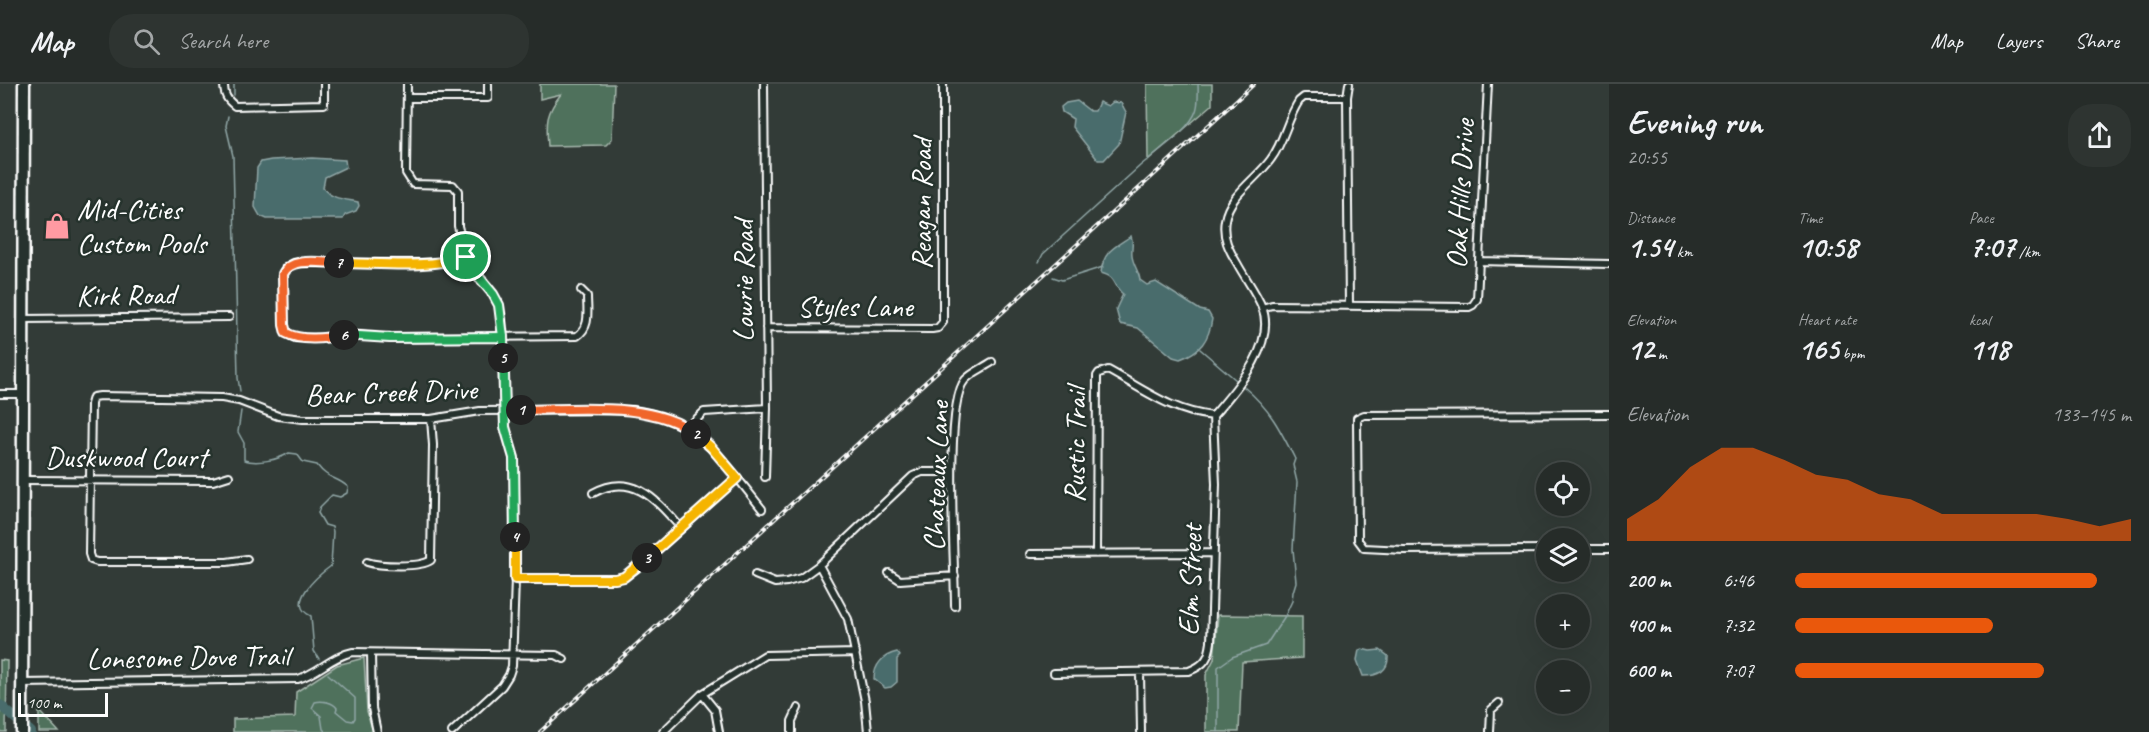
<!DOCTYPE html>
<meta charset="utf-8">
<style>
:root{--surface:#262c29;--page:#2e3431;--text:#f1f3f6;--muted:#a4a7a8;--line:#424846;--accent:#ea580c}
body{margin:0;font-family:Caveat,sans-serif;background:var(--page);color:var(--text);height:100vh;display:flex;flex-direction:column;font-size:22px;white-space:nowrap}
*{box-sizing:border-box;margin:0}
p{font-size:20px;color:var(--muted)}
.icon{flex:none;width:33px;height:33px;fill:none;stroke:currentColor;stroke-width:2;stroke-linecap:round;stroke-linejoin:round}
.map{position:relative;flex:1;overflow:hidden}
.details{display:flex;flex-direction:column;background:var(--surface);width:540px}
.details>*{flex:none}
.fabs{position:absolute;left:1536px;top:378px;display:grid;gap:12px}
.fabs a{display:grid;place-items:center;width:54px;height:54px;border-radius:50%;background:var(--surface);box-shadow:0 6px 24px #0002,0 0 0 2px var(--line);font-size:30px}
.scale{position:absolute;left:18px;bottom:15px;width:90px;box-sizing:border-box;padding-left:6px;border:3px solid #fff;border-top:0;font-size:16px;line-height:21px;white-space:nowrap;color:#fff;-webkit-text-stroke:4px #26332d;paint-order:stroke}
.pin{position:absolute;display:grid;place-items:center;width:51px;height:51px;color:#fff;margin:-26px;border:3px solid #fff;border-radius:50%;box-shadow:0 2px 6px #0007}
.km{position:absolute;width:30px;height:30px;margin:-15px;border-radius:50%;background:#222;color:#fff;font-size:16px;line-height:30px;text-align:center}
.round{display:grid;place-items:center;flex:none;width:63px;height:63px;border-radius:24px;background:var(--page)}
.headline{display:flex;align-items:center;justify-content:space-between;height:102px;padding:0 18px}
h1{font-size:33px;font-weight:800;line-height:45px}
.figures{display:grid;grid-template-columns:repeat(3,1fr);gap:9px;height:102px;padding:6px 18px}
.figures div{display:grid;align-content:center}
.figures b{font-size:30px;font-weight:800}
.figures small{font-size:16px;font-weight:400}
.figures p{font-size:16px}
.chart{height:168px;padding:12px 18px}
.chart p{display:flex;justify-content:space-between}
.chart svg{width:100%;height:108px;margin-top:6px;fill:var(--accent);opacity:.7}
ul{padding:0 18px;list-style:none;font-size:20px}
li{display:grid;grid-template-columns:96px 72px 1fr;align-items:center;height:45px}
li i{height:15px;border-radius:8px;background:var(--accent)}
header{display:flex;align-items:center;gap:36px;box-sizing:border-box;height:84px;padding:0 30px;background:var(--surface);border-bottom:2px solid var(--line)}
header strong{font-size:28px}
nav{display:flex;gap:33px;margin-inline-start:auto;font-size:21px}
.search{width:420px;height:54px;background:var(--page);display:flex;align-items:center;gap:15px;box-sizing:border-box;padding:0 21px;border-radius:24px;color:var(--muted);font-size:22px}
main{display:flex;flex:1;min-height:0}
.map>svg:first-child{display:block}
</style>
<header>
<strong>Map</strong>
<div class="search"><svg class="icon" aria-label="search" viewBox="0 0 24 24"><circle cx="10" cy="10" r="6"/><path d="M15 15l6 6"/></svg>Search here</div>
<nav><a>Map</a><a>Layers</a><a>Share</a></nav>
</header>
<main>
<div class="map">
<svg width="1609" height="648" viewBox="0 0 1609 648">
<rect width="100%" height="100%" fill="#323b37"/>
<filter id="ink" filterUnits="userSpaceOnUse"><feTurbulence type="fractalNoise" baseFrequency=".0167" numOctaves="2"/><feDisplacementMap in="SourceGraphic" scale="12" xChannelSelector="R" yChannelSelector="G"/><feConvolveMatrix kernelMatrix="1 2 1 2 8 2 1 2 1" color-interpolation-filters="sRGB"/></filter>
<g filter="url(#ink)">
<path fill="#4f715c" stroke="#a7b8ae" stroke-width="1.5" d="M540 0H614L612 55 606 61 548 62C546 38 546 29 561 10L540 15Z
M1147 0H1212V21L1148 76Z
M1218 531 1302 532V574L1242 578 1239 648H1206V591L1214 575Z
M364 574 367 627 373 648H233V635L295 633 296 608 337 581Z
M0 576 7 577 6 648H0Z
M39 626 59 648H39Z"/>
<path fill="#486c6c" stroke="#91a7a7" stroke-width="1.5" d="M1077 17 1090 27H1095L1099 18 1108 22 1113 18 1121 19 1126 28 1119 60 1104 76H1098L1072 43 1073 35 1062 28 1061 23 1066 19Z
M312 74 345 76 346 83 325 93 323 104C331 115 344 115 358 118L359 122 356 127 345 131 343 135H267L260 132 255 123 257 84 261 78 271 76Z
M1131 152C1134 159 1131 165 1132 172 1133 181 1139 187 1140 196L1147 201 1156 198 1200 226 1208 228 1212 235C1209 256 1200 268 1180 275L1173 273 1138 244 1120 240 1116 225 1123 210C1113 203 1118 193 1101 189 1103 167 1115 163 1131 152Z
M1362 565 1370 567 1380 566 1388 572C1389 587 1378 592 1363 592L1357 576 1359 566Z
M897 568 900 572 897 575V598L891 603 885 604 874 595C874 581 883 571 897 568Z"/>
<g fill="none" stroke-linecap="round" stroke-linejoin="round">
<path stroke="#91a7a7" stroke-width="1.5" d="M234 11V0
M228 32 226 42 233 72 238 294 240 307
M1181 48C1198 31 1199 23 1198 0
M1039 178 1043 170 1141 81 1176 53
M1053 193 1062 196 1103 183
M1200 265 1236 296
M241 327 238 348 244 359V376C257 380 278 376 289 369L297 370 303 378 317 381C328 396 336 392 348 403L347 409 340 413 332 411 320 423 318 429 325 441 332 443 333 448 331 482C317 492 285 520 311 532L314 567 319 575
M299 648H302
M326 648 323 645 321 632 312 624 315 618C322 616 333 618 337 624L336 627 347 636 353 637 355 634V614L328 590
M1218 648V583L1232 573 1266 561 1285 532 1292 517 1293 508 1296 498 1293 465 1297 398 1293 381 1295 375C1280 345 1270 325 1244 303"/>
<path stroke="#486c6c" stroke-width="10" d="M0 621 31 648"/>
<g stroke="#fff" stroke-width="10">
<path id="minor" d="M224 0C224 11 227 16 235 22L324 20V0
M407 0 406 89 413 100 453 101 458 107V142L466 173 474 187 493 210 499 221 502 236 505 343 514 374 515 495 512 582 509 591 502 602 452 648
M764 0 767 324 765 393
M407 14H488V0
M466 173 451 177 429 179H294L286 184 283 190 284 241 286 249 295 254H324L345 250 390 254 577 252C591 243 587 227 587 212L581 206
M1479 177 1609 180
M1349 222 1347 13 1349 0
M1262 224 1272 221 1469 223 1473 221 1477 215 1488 0
M23 235 229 233
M766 244 932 245 938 244 943 238V0
M0 310H23
M687 344 704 328 767 324
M23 396 213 397 229 392
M593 409C633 387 656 416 681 444
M1546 465 1404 466 1364 464 1358 456 1357 334 1364 331 1609 330
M1580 465H1609
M1030 470 1212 469
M1096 470 1097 292 1099 289 1108 286C1143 305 1172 328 1213 332 1235 306 1277 261 1262 223 1256 208 1245 194 1237 179 1229 166 1222 153 1225 136 1229 111 1257 95 1271 75 1284 58 1287 35 1299 17L1304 13H1347
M247 475 227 478H97L91 476 89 470 91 320 93 313 100 312 222 314 239 317 278 332 303 335H431L480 327 633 326C699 335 723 377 762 425
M367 478C379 482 420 484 431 476L433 361 431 335
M819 481 848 535 865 617 868 648
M889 489 900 496 955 492
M755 491 775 499 787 498 801 494 819 481 913 392 922 388H952
M515 495H615L624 493 637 484 737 394
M955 522C955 483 944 319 965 296 971 289 983 284 992 278
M371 569 372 624 377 648
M1140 588 1141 648
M1054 589 1189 587C1205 581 1209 574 1211 558L1216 400 1213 332
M22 599 298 595C318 589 332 572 353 568L556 571 564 575
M702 610 715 626 719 648
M663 648 702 610 765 571 856 569
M792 648V637L798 624
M1490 648 1491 626 1499 619"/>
</g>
<g stroke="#fff" stroke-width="15">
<path id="primary" d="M22 648 24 0"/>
</g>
<use href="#minor" stroke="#26332d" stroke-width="6"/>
<use href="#primary" stroke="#26332d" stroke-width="10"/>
<g stroke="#fff" stroke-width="4">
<path id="rail" d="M540 648 1254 0"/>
</g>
<use href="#rail" stroke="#26332d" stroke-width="1.5" stroke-dasharray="4.5" stroke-linecap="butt"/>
</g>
</g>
<g fill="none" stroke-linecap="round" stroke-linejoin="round" filter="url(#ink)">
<g stroke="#fff" stroke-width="12">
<path id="split-1" d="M466 173 474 187 493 210 499 221 503 253 505 327 521 326"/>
</g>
<g stroke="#fff" stroke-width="12">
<path id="split-2" d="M521 326C574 326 652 316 696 350"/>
</g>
<g stroke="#fff" stroke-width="12">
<path id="split-3" d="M647 474 737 394 711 363 696 350"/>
</g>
<g stroke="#fff" stroke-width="12">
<path id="split-4" d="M515 453V495H615L624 493 647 474"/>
</g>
<g stroke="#fff" stroke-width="12">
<path id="split-5" d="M503 274 505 343 514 374 515 453"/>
</g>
<g stroke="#fff" stroke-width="12">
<path id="split-6" d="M344 251 390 254 503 253V274"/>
</g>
<g stroke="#fff" stroke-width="12">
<path id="split-7" d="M339 179C322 179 291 172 283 190L284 241 286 249C303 258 326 254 344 251"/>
</g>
<g stroke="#fff" stroke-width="12">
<path id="split-8" d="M339 179C380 179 426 185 466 173"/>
</g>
<use href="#split-1" stroke="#22a559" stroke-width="8"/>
<use href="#split-2" stroke="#f0652b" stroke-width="8"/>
<use href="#split-3" stroke="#f5b400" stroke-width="8"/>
<use href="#split-4" stroke="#f5b400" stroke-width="8"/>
<use href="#split-5" stroke="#22a559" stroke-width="8"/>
<use href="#split-6" stroke="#22a559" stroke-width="8"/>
<use href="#split-7" stroke="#f0652b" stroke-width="8"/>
<use href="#split-8" stroke="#f5b400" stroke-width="8"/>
</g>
<defs>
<g id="shop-bare" transform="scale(2.07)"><path d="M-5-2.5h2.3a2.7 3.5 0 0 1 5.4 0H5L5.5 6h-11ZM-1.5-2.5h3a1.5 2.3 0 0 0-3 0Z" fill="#ff9aa2" stroke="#26332d" stroke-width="2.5" paint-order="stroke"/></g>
</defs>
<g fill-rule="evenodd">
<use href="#shop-bare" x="57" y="142"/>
</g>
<g text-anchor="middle" stroke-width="5" stroke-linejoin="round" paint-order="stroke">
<g font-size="30" fill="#fff" stroke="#26332d">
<text transform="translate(1460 110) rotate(-87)" y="10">Oak Hills Drive</text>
<text transform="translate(921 120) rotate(-90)" y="10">Reagan Road</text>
<text transform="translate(743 197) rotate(-90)" y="10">Lowrie Road</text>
<text transform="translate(126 211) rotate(-1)" y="10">Kirk Road</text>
<text x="855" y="232">Styles Lane</text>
<text transform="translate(391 308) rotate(-2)" y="10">Bear Creek Drive</text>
<text transform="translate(1075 361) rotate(-89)" y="10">Rustic Trail</text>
<text x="126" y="383">Duskwood Court</text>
<text transform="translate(936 392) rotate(-88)" y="10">Chateaux Lane</text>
<text transform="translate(1190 496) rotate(-88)" y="10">Elm Street</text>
<text transform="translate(188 573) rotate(-1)" y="10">Lonesome Dove Trail</text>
</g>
<g font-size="30" fill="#fff" stroke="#26332d" text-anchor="start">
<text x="77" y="135">Mid-Cities<tspan x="77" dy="34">Custom Pools</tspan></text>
</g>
</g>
</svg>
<div class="fabs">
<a><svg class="icon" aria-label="locate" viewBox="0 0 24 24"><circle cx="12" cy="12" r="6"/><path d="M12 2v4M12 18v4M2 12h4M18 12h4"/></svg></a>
<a><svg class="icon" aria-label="layers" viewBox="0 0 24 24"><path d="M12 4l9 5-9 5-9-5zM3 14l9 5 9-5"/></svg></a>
<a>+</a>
<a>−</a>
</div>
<div class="scale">100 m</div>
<div class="pin" style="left:466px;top:173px;background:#1e9e55"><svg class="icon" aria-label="arrive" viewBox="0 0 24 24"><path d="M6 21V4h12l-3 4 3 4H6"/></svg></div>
<b class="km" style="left:521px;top:326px">1</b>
<b class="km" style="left:696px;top:350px">2</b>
<b class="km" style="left:647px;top:474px">3</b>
<b class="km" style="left:515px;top:453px">4</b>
<b class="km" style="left:503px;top:274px">5</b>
<b class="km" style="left:344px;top:251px">6</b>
<b class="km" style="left:339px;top:179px">7</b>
</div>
<section class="details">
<div class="headline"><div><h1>Evening run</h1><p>20:55</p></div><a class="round"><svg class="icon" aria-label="share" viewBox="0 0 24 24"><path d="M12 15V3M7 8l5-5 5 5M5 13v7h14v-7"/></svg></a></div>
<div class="figures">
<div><p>Distance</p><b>1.54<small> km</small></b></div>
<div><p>Time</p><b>10:58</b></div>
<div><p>Pace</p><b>7:07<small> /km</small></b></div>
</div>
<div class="figures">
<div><p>Elevation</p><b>12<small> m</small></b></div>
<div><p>Heart rate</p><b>165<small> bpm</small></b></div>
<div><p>kcal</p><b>118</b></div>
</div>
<div class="chart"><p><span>Elevation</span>133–145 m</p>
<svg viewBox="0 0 160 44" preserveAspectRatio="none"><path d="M0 44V35L10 27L20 14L30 6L40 6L50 11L60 17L70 19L80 25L90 27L100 33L110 33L120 33L130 33L140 35L150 38L160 35V44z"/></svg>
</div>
<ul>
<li><b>200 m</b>6:46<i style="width:90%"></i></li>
<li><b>400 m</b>7:32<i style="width:59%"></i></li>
<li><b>600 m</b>7:07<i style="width:74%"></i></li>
</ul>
</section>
</main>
